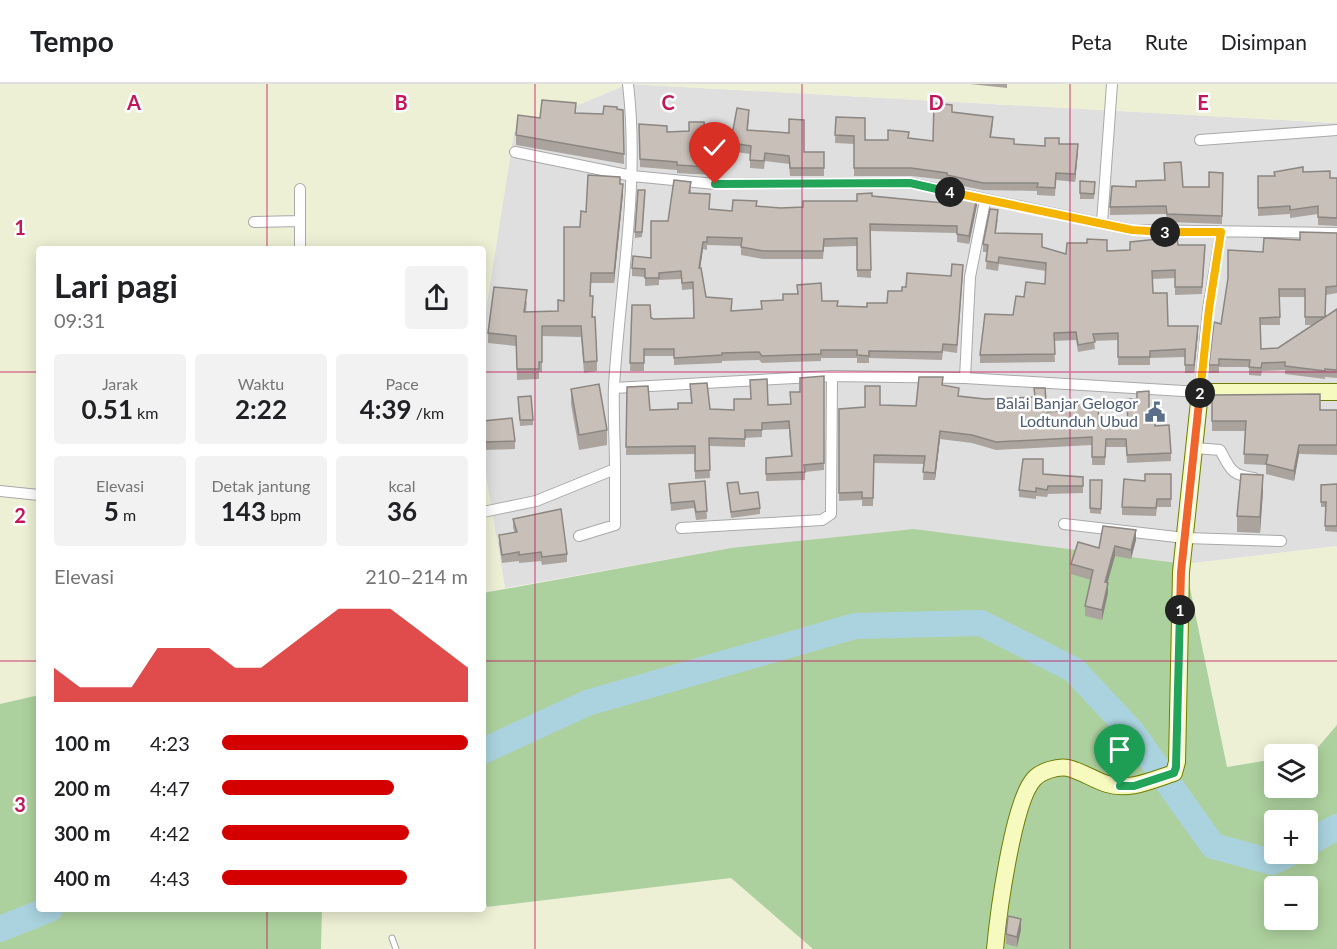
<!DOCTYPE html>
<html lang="id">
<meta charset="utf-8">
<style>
:root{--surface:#fff;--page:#f2f2f2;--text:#202124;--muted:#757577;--line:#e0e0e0;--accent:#d40000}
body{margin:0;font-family:Lato,sans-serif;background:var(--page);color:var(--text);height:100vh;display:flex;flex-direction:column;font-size:22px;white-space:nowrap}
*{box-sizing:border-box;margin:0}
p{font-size:20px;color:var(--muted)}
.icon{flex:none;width:33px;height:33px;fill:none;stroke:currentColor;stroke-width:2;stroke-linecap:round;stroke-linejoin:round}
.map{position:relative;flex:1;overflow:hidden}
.details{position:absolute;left:36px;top:162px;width:450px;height:666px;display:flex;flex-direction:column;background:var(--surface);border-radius:6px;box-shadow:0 3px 15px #0003}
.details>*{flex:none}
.fabs{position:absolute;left:1264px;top:660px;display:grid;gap:12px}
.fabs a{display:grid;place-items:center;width:54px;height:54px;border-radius:6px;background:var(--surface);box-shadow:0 3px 15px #0003;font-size:30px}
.pin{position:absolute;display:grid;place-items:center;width:51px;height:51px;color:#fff;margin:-62px -26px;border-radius:50% 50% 50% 0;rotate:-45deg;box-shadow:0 0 6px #0007}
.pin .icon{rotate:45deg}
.km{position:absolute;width:30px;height:30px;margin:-15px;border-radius:50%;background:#222;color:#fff;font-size:16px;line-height:30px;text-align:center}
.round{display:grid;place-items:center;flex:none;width:63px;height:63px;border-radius:6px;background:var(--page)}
.overview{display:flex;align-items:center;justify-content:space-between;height:102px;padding:0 18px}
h1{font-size:33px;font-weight:700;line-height:45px}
.figures{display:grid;grid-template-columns:repeat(3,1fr);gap:9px;height:102px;padding:6px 18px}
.figures div{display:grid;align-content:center;border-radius:6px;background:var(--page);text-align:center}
.figures b{font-size:26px;font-weight:700}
.figures small{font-size:16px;font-weight:400}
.figures p{font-size:16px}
.chart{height:168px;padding:12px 18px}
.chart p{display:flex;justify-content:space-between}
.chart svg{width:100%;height:108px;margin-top:6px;fill:var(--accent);opacity:.7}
ul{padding:0 18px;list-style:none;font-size:20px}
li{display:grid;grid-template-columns:96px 72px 1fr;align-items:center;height:45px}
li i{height:15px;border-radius:8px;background:var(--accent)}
header{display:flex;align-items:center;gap:36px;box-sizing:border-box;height:84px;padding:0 30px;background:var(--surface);border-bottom:2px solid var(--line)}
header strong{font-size:28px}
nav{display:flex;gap:33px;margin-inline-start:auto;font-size:21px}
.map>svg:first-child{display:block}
</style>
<header>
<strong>Tempo</strong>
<nav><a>Peta</a><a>Rute</a><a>Disimpan</a></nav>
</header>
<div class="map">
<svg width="1337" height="865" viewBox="0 0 1337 865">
<rect width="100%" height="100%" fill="#f2efe9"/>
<path fill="#e0dfdf" d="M628 0 1337 39V462L1185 480 731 464 505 504 483 375V244L514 48Z"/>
<path fill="#eef0d5" d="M0 0H1337V39L628 0 514 48 483 244V165H39V611L0 620Z
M483 375 505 504 483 509Z
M1337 462V641L1313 669 1275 670V675L1227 683 1185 480Z
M732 793 813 865H321L322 825H483V811L487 823Z"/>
<path fill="#add19e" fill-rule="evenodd" d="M914 445 1185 480 1227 683 1275 675V704H1308V670H1302L1313 669 1337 641V865H813L731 794 487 823 483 811V509L731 464ZM1275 736H1308V770H1275ZM1275 802H1308V836H1275Z
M39 611V825H322L321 865H0V620Z"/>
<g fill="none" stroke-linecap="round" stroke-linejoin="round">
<path stroke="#aad3df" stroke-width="26" d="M483 667 587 619 855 542 981 539 1074 586 1132 648 1213 762 1272 778 1288 770
M1308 759 1337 743
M0 845 50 825"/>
<g stroke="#a9a9a9" stroke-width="7">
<path id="lane" d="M392 854 396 865"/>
</g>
<g stroke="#a9a9a9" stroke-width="12">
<path id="street" d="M1200 56 1337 46
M515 68 632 92 715 100 910 99 1132 146 1337 149
M254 138 300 137
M1102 139 1112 0
M300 165V105
M965 294 970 193 985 117
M614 304 832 292 965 294 1200 308 1208 225 1221 148
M1195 364 1220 366C1231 386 1231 391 1254 394
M0 407 39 411
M483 428 536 417 615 385C615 357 613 329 614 302 620 202 640 101 628 0
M1064 440 1185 454 1281 457
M681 444 822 436 831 430 832 292
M579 452 615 441V385"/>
</g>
<g stroke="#707d05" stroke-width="18">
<path id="secondary" d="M995 865C998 832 1013 717 1034 695 1041 687 1058 682 1068 684 1081 687 1094 696 1107 700 1130 707 1152 696 1174 689L1177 678 1181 488 1200 308H1337"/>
</g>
<use href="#lane" stroke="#fff" stroke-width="5"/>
<use href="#street" stroke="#fff" stroke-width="10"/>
<use href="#secondary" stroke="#f7fabf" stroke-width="16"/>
</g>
<path fill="#aba49e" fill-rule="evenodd" d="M970 0H1007V4Z
M617 25 623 26 624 80 516 61V51L540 34 576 29 603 30Z
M952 28 993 40 991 54 1014 60 1045 62 1059 60 1078 67 1075 98 1056 96 1055 112 1037 111V107L983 106 947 99V96L911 92H854V60L835 59 836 33 865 56H888L909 54 933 57Z
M749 34 748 46 804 68H824V92H790L789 80 765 77 764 85 750 84V70L724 66 723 91 693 90 677 89V86L640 83 639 40 667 48 733 46Z
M1303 88 1330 94H1337V142L1318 141V130L1290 134V130L1258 132V92H1274Z
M1223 89 1222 140 1167 138 1166 130 1110 131V123L1136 103H1209Z
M1080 97 1095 98 1094 115H1080Z
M620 100 623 110 614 199H591V212L597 277V287L584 289 581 253 542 252V288H539V295L517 296 516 262 488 259V249L527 217 526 228 558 227 564 217 580 143 586 128Z
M691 105V109L709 125 732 127 756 122 781 124 803 123 857 117 872 112 944 119 977 121 969 160 957 158V149L870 147 871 194 857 193V162L824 163 823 175H763L741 171V162L707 161V166L703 165 700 184 706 213 732 227 762 225 797 210V201L822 217 837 222 867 223 887 219 906 203 963 189 957 269 943 267 942 276 869 274V279H857V274H821V277L762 279 759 276 722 277V279L674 281V272H644V287H630L632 221 654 235 693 234V205L682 206 681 195 659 196V201L645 202V193L632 192V184L651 174 668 137Z
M645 112 642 153 635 154V148Z
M998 134 996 149 1042 163 1066 170 1130 166 1178 161 1205 168 1202 210 1175 211V194L1153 195V209L1168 242 1198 249 1194 289H1185V273L1150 274V281H1118V256L1094 257 1095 265 1078 268 1076 256 1054 257 1055 278 980 279V271L1013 231 1024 213 1045 200 1046 187 999 180 998 187 986 185 987 168H983V160Z
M1337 149V209L1326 211 1325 233 1337 225V294L1325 293V295L1285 290V286L1262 287 1261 292 1249 291V283H1219V289H1209V281L1221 240 1263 168 1300 156ZM1280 213H1305V241H1313L1278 264 1261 265 1260 241H1280Z
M824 292V386L805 388V396L766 397V374L791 373 789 345 762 346V353L745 354V363L709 362 710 394 695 395V370L626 371 627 303 650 326 678 325 691 319 690 300 710 325 734 326 768 321 790 320 800 308Z
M943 301 959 312 985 315 1034 313V304L1047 328 1099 342 1128 343 1149 327 1156 342 1171 369V377L1127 379 1126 363H1106L1105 381H1092V361L996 366 972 359 940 355 935 396H923L924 380 874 379 873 422H862V416L839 417V325L916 322Z
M571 305 607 346V361L579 366 571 320Z
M1212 311 1320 326H1337V371L1299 370 1294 397 1266 390V381L1244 380 1245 347H1212Z
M518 318 533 336V341L520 342Z
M483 337 515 357V365L483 366Z
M1043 390 1083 393V409L1048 410 1047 413 1036 412V415L1019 413V406Z
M1171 390V423H1157L1156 432 1122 431V423L1145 397Z
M1090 396H1102L1101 430 1090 429Z
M705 397 707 435 696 436 694 424 671 427 669 400Z
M727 399 740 410 760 424V430L731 434Z
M1337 400V448L1325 447 1326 423H1321V401Z
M1263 407 1260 449 1237 448V432Z
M513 435 567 470V478L542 481 541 477 519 479V477L502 479 499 459V451L515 449 513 444Z
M1136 456 1131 475 1115 472 1107 499 1108 509 1102 536 1085 532V522L1091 496 1071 490V480L1099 464Z
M1021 846 1017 863 1006 860V850Z"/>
<path fill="#8b8681" d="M1078 60V67L1075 98V90Z
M623 100V110L614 199V189Z
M977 113V121L969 160V152Z
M703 158V165L699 192V184Z
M1198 242V249L1194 289V281Z
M940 347V355L935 396V389Z
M1299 361V370L1294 397V387Z
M1263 391V407L1260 449V433Z
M1136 446V456L1131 475V466Z
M1115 462V472L1105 508V498Z
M1108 499V509L1102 536V526Z
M1021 835V846L1017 863V853Z"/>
<path fill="#c7bfb8" stroke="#8b8681" stroke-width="1.5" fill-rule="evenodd" d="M542 16 576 19 575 29 603 30 604 22 617 23V25L623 26 624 70 516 51 518 31 540 34Z
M934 19 952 21V28L993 33 990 53 1014 55V60L1045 62V54H1059V60H1078L1075 90 1056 89 1055 104 1037 103 1038 99H983L947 91V89L911 84H854V52L835 51 836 33 865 34V56H888V46L909 48 908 54 933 57Z
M737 24 749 26 747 46 789 49V35L804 36V68H824V84H790L789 72 765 69 764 77 750 76 751 62 724 58 723 83 693 82 677 81V78L640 75 639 40 667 42V48L689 47V38H704L705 47 733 46Z
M1181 78 1183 103H1209V88L1223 89 1222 132 1167 130 1166 122 1110 123 1112 102 1136 103V97L1165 96 1164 79Z
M1303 83V88L1330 87V94H1337V134L1318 133V122L1290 126V122L1258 124V92H1275L1274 88Z
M588 91 620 93V100H623L614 189H591L590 212H593L592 233H595L597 277 584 278 581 242H542V278H539V285H517L516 252 488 249 494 203 527 206 524 228 558 227V216L564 217V143H580L581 127 586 128Z
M674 96 691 98 689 109 710 110 709 125 732 127 733 116 757 117 756 122 781 124 803 123V117H857V110L872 109V112L944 119 945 106 977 113 969 152 957 150V142L870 140 871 186H857V154L824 155 823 167H763L741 163 742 154 707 153V158H703L699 184H701L706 213 732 215 731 227 762 225 761 217 783 216V210H798L797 201 821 199 822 217H838L837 222 867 223V219H887L888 207H902V203H906L907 189 951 192 952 180 963 181 957 261 943 260 942 268 869 267V272L857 271V266H821V270L762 272 759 268 722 269V271L674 274V265H644V279H630L632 221H650L651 234 654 235 694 234 693 198 682 199 681 187 659 189V194H645V185L632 184 633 172 651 174V137H668Z
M1080 97 1095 98 1094 110 1080 109Z
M638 106H645L642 148H635Z
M990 125 998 126 995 149 1042 150V163L1066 170 1067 159H1087V155L1107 156V167L1130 166V158L1177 153 1178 161H1205L1202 203H1175V186L1152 187 1153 209H1167L1168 242H1198L1194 281H1185V265L1150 267V273H1118V249L1093 250 1095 258 1078 261 1076 248 1054 249 1055 270 980 271 985 230 1013 231 1016 212 1024 213 1026 198 1045 200 1046 179 999 173 998 179 986 177 988 161 983 160Z
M1300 148 1337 149V202L1326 203 1325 233 1337 225V286L1325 285V287L1285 282V278L1262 279 1261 284 1249 283 1250 276 1219 275V281H1209L1214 238 1221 240 1228 194V166L1263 168 1264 154 1300 156ZM1279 205H1305V233H1325L1278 264 1261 265 1260 234 1280 233Z
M824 292V379L804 381 805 388 766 390V374L792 372 789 337 762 339V346H745V355L709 354 710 386 695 387V362L626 363 627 303 648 302 650 326 678 325V319H692L690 300 707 299 710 325 734 326V315H751L750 296 767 295 768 321 791 320 790 308H800V294Z
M919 293H943L942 301 959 304 958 312 985 315 1035 313 1034 304H1045L1047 328 1072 326V320L1098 319 1099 342 1128 343 1127 315H1137V308L1149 307V327H1156L1155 342 1169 341 1171 369 1127 371 1126 355H1106L1105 373H1092V353L996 358 972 351 940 347 935 389 923 388 925 372 874 371 873 414H862V408L839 409V325L865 323V302H880V321L916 322Z
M599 300 607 346 579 351 571 305Z
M1320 310V326H1337V361H1299L1294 387 1266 380 1268 371 1244 370 1246 337H1212V311Z
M531 312 533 336H520L518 313Z
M512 334 515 357 483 358V337Z
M1023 375H1043V390L1083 393V402H1048L1047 406 1036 404V408L1019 406Z
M1145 390H1171V415H1157L1156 424 1122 423 1124 395 1145 397Z
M1241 390 1263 391 1260 433 1237 432Z
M1090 396H1102L1101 425 1090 424Z
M705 397 707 427 696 428 694 417 671 419 669 400Z
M738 398 740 410 758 408 760 424 731 428 727 399Z
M1337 400V442H1325L1326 418H1321V401Z
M561 425 567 470 542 473 541 468 519 471V468L502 471 499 451 517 448 513 435Z
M1103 442 1136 446 1131 466 1115 462 1105 498 1108 499 1102 526 1085 522 1093 486 1071 480 1078 458 1099 464Z
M1008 832 1021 835 1017 853 1006 850Z"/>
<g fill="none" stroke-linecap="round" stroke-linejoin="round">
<g stroke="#fff" stroke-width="12">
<path id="split-1" d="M1120 702H1134L1174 689 1176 683 1180 526"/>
</g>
<g stroke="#fff" stroke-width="12">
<path id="split-2" d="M1180 526 1181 488 1200 309"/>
</g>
<g stroke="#fff" stroke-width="12">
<path id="split-3" d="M1165 148H1221L1209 225 1200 309"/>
</g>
<g stroke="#fff" stroke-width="12">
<path id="split-4" d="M950 108 1132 146 1165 148"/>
</g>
<g stroke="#fff" stroke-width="12">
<path id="split-5" d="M715 100 910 99 950 108"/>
</g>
<use href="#split-1" stroke="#22a559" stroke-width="8"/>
<use href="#split-2" stroke="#f0652b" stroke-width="8"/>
<use href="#split-3" stroke="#f5b400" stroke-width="8"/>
<use href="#split-4" stroke="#f5b400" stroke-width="8"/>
<use href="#split-5" stroke="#22a559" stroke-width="8"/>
</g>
<path fill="none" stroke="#c2185b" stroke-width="1.5" stroke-opacity="0.55" d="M267 0V165M535 0V865M802 0V865M1070 0V865M0 288H39M483 288H1337M0 577H39M483 577H1337M267 825V865"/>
<defs>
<g id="civic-bare" transform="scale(1.62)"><path d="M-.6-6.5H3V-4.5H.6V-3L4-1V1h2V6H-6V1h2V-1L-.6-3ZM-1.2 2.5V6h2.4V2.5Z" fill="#5c6f8a" stroke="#fff" stroke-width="2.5" paint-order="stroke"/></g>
</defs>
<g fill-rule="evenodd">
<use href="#civic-bare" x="1155" y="328"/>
</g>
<g text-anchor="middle" stroke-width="5" stroke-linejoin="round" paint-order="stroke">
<g font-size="16" fill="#4e5e75" stroke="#fff" text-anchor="end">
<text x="1138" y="325">Balai Banjar Gelogor<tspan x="1138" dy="18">Lodtunduh Ubud</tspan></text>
</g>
</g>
<g font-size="20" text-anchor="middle" font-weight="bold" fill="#c2185b" stroke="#fff" stroke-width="5" stroke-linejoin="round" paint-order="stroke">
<text x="134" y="26">A</text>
<text x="401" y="26">B</text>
<text x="668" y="26">C</text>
<text x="936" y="26">D</text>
<text x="1203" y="26">E</text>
<text x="20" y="151">1</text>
<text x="20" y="439">2</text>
<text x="20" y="728">3</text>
</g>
</svg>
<div class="fabs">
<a><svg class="icon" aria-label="layers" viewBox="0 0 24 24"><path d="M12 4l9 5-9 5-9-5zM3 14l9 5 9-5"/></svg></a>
<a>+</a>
<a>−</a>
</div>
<div class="pin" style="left:1120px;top:702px;background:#1e9e55"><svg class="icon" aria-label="arrive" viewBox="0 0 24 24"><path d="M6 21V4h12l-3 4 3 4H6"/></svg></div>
<div class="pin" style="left:715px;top:100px;background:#d93025"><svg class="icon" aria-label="check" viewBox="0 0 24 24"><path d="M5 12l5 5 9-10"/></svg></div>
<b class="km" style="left:1180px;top:526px">1</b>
<b class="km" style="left:1200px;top:309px">2</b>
<b class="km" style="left:1165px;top:148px">3</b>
<b class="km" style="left:950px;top:108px">4</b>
<section class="details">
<div class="overview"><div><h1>Lari pagi</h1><p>09:31</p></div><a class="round"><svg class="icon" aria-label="share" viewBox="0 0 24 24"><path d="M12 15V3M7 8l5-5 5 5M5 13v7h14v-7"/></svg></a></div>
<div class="figures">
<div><p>Jarak</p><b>0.51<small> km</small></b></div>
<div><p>Waktu</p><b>2:22</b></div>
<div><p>Pace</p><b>4:39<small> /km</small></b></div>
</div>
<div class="figures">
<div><p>Elevasi</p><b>5<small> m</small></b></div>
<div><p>Detak jantung</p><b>143<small> bpm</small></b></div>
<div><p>kcal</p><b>36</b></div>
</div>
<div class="chart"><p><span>Elevasi</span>210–214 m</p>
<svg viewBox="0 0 160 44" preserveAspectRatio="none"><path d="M0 44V30L10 38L20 38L30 38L40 22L50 22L60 22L70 30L80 30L90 22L100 14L110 6L120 6L130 6L140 14L150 22L160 30V44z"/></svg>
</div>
<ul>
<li><b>100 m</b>4:23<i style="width:100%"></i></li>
<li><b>200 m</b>4:47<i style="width:70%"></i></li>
<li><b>300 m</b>4:42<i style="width:76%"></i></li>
<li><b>400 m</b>4:43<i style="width:75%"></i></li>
</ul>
</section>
</div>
